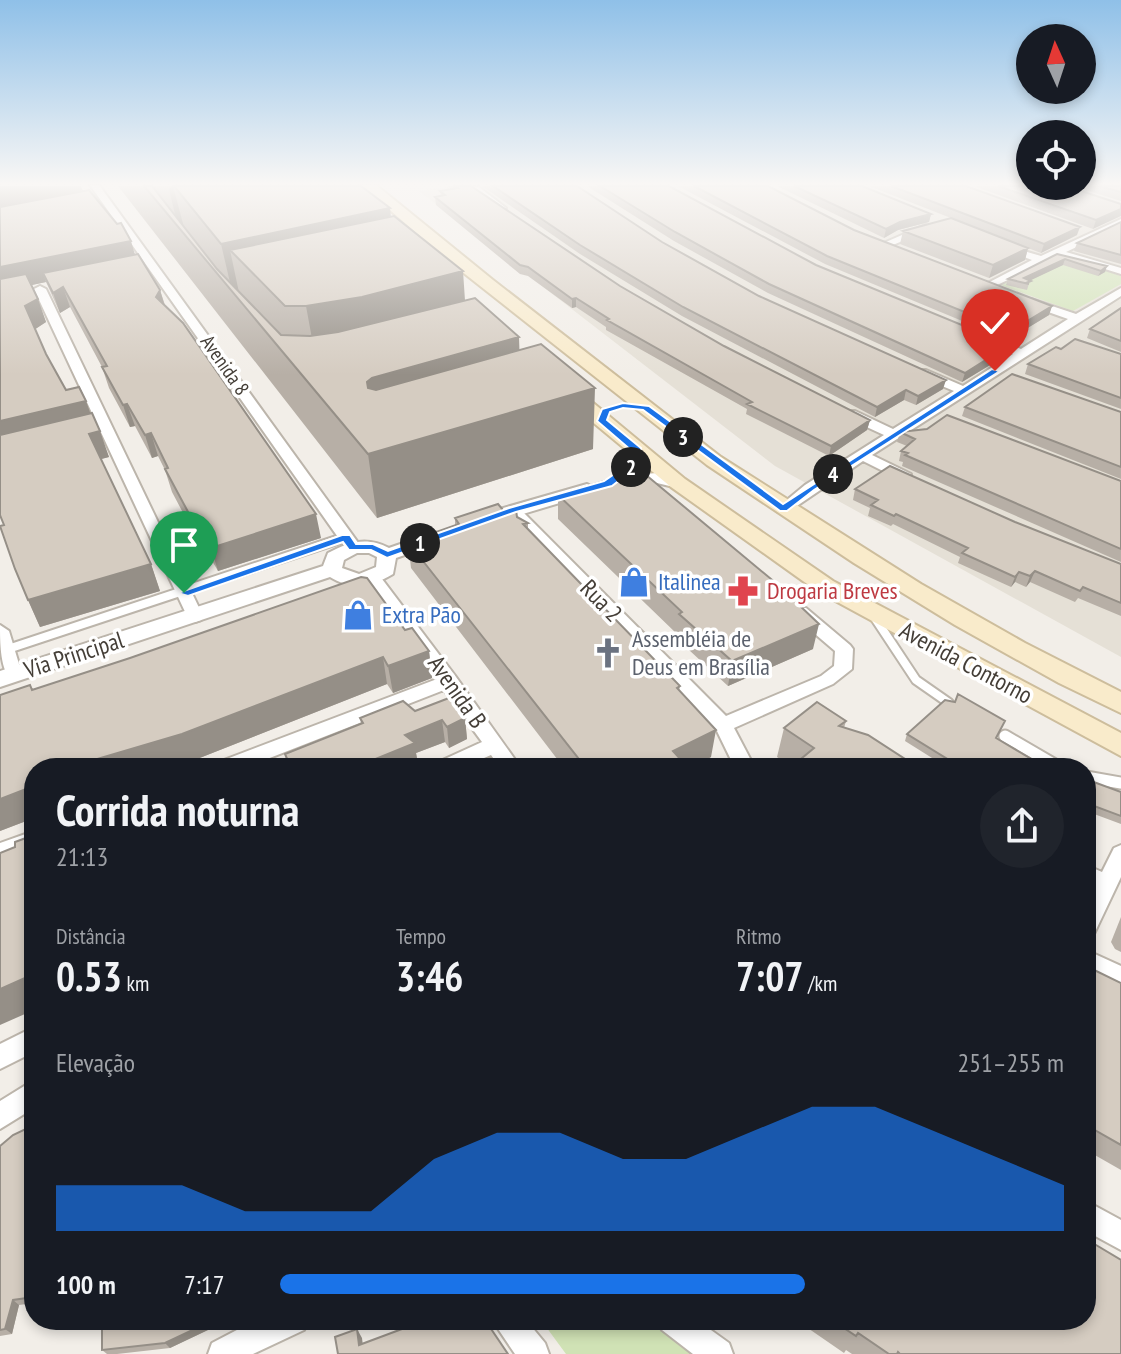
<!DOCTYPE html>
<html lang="pt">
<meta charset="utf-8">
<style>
:root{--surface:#171b24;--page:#20242c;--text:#f1f3f6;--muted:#9ea1a6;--accent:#1a73e8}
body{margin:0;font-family:"PT Sans Narrow",sans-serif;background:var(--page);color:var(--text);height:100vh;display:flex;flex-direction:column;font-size:30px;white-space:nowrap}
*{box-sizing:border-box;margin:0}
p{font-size:26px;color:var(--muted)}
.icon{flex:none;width:44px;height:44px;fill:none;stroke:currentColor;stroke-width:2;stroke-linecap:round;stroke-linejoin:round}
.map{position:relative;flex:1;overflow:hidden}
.panel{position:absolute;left:24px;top:758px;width:1072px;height:572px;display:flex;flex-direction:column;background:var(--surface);border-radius:32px;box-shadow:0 4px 12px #0003}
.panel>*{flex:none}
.needle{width:52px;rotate:357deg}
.buttons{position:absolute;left:1016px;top:24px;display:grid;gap:16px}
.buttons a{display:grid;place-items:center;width:80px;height:80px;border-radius:50%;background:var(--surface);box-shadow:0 4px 12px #0003;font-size:40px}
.pin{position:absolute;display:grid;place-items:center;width:68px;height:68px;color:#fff;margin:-82px -34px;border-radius:50% 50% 50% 0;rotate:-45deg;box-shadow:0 0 8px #0007}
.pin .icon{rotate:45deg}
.km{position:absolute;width:40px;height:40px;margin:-20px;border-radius:50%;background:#222;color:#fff;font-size:22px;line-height:40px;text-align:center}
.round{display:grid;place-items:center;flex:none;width:84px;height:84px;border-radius:42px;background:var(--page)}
.head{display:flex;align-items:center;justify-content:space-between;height:136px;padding:0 32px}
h1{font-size:44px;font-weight:700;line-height:60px}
.stats{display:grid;grid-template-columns:repeat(3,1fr);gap:12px;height:136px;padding:8px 32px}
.stats div{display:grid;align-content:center}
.stats b{font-size:40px;font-weight:700}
.stats small{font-size:22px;font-weight:400}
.stats p{font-size:22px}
.chart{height:224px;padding:16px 32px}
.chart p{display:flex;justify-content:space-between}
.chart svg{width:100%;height:144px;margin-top:8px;fill:var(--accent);opacity:.7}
ul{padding:0 32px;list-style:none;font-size:26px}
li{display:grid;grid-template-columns:128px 96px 1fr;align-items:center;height:60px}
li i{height:20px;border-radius:10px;background:var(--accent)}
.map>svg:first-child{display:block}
</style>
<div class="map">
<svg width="1121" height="1354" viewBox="0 0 1121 1354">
<rect width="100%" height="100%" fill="#f2eee8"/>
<path fill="#e5e0d6" d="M462 185H771L779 190 800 185H1121V657L775 466 419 191Z"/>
<path fill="#d0e2b5" d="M1057 257 1074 259 1121 276V284L1073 311 1001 285Z
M541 1320H655L700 1354H566Z"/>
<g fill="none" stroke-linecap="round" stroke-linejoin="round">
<g stroke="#bcb5ab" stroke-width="12">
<path id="service-far1" d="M873 615 916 680 949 703
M5 650 346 537"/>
</g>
<g stroke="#bcb5ab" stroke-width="15">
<path id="service" d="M1005 736 1060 768
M1086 777 1121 783"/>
</g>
<g stroke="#bcb5ab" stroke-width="4">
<path id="minor" d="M90 185H99L359 544 361 547 359 550H347Z
M473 187H479L506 208 498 210 473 191Z
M1121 219V226L1066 252 1121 268V274L1076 260 1055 257 991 288 982 286 1032 260 1000 248V244L1041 256Z
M925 225 929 226V230L888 247 879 245Z
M40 286 46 289 203 616 201 620 195 622 187 616 34 289Z
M1121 288V296L872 455 911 474V480H901L863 461 788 512H778L776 509 805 485 884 435 845 417V411H855L893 429 954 391 918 376V370H926L963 386 1013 354 970 337V331H978L1021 349 1068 319 1023 303V299H1031L1076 314Z
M513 506 518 507 726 716 821 676 834 666 835 651 794 616 792 612 794 608H806L850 645 853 649 852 669 833 684 734 728 755 768H735L716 729 508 513V507Z
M373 574 379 575 456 677 521 768H500L491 755 461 768H433L436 763 482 742 444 690 244 768H213L216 763 437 679 365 579Z
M0 625 9 631 22 674 19 678 13 680C0 674 0 641 0 625Z
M34 831V848L0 861V843Z
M1121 845V877L1094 934 1086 937V904L1093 889 1086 885V865L1102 872 1114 848Z
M1086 950 1121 966V989L1086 972Z
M34 1027V1052L0 1069V1044Z
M34 1080V1108L0 1129V1101Z
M1086 1201 1121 1220V1250L1086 1231Z
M256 1320H309L304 1330 253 1354H208L212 1343Z
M492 1320H526L545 1343 549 1354H515Z
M657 1320H697L729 1343 733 1354H693L662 1330Z"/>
</g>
<g stroke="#bcb5ab" stroke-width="4">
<path id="tertiary" d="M657 473 684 479 687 483 678 488 657 483 621 486 612 481 621 476Z
M587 484 596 489 593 493 486 525 477 519 479 515Z
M435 532 444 538 442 542 396 558 393 574C372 587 351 590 330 577L0 687V671L323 566 328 553C348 542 367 536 389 548ZM357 553H369L377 557 376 567 359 574 342 568 344 560Z"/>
</g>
<g stroke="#cdbd9c" stroke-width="4">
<path id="secondary" d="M361 185H376L493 280 721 457 921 584 1025 643 1121 692V713L1059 683 955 625 854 563 707 465 451 263Z
M567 385 574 387 685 479 833 581 1121 733V756L817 591 671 487 560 395 558 391Z"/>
</g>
<use href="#service-far1" stroke="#fff" stroke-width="8"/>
<use href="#service" stroke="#fff" stroke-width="11"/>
<use href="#minor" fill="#fff" fill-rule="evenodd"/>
<use href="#tertiary" fill="#fff" fill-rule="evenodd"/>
<use href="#secondary" fill="#f9ebcb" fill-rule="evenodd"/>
</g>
<path fill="#b7afa6" d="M0 186 83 191 135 254 160 290 165 305 321 538 218 571 211 559 208 560 172 492 165 470 158 456 152 458 135 426 130 427 109 388 102 367 70 307 60 313 46 282 31 285 46 322 35 329 46 354 66 390 90 414 109 457 100 459 151 564 160 591 40 627 28 600 4 525Z
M118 186H361L391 217 465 301 519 337V350L593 449 377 518Z
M448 186H471L620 286 724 346 870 420 867 430 829 456 746 414 747 409 606 330V327L576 307 572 308 528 276 520 274 436 205 435 197 441 196 440 191 451 189Z
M482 186H577L662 242 759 296 943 389 916 405 904 400 875 417 682 316 580 254Z
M587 186H669L816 265 996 339 994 345 1003 349 1000 359 962 382 768 293 674 241Z
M678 186H768L854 230 1052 306 1049 315 1008 340 825 264Z
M777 186H862L931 214 929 222 898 230 884 238Z
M869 186H966L1077 235 1041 253 1028 248 1025 260 989 278 900 244 903 231 1015 243Z
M974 186H1066L1121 204 1093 229Z
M1073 186H1121V201Z
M1121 222V264L1074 251 1077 243Z
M1057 254 1105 272 1098 276 1063 265 1030 280 1027 290 1006 285 1008 279Z
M1121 308V352L1087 338 1090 329Z
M1061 349 1121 354V409L1025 374 1028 364Z
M965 407 1121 412V479L962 416Z
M900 432 1121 481V562L902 466 903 462 899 461 901 451 907 446 897 442Z
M855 489 1015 522 1121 564V616L1078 598 1075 602 1030 582 1026 587 1015 582 1011 587 958 563 960 557 893 524 891 526 868 516 870 508 853 500Z
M558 495 813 649 728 686 676 638 677 634 558 519Z
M503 510 528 523V530L680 686 679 691 711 757 690 768H564L411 568 408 542 455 525V518Z
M405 630 429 651 432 678 393 693 387 684 192 761 168 768H34V818L0 831 30 685 33 689Z
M415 711 465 718 467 739 449 748 445 742 416 753 418 764 408 768H288L285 754 361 724 360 718Z
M846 721 844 728 791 767 777 757 784 728Z
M907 734 997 738 1044 768H948L905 741Z
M1091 781 1121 792V824L1086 811V791Z
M1121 917V952L1115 949 1111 942Z
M1086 966 1121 983V1170L1086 1150Z
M34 1125V1303L19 1305 12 1334 0 1336V1146Z
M229 1320 170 1348 117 1354H107L102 1350Z
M799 1320H1086L1121 1354H852L846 1350 844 1353 799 1322Z"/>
<path fill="#958f87" d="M0 186H81L86 200 0 217Z
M173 186 186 235 178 227 169 189Z
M390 208 397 276 230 250 241 302 232 291 221 244Z
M1121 209V216L1093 229 1096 220Z
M931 214 929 222 898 230 884 238 886 229 900 222Z
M1080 227 1077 235 1041 253 1044 244Z
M131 241 137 262 43 273 46 282 0 292V267Z
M1028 248 1025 260 989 278 993 265Z
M1065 259 1063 265 1025 283 1024 278Z
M1107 266 1105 272 1098 276 1101 271Z
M463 271 468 345 320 382 306 306Z
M63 287 70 307 60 313 53 293Z
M160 290 166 310 156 297Z
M576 298V307L572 308V299Z
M38 299 46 322 34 330 25 306Z
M1052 306 1049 315 1008 340 1011 331Z
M519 337 521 397 380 439 367 382 372 378Z
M1003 349 1000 359 962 382 965 373Z
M946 380 943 389 916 405 918 396Z
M595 388 593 449 377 518 368 454Z
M906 390 904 400 875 417 877 407Z
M86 401 95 426 0 449V421Z
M127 404 135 426 130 427 123 405Z
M870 420 867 430 829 456 831 446Z
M100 431 109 457 98 460 89 434Z
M151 433 158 456 152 458 145 435Z
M316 514 321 538 218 571 211 548Z
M204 535 211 559 208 560 201 536Z
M151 564 160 591 40 627 28 600Z
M1035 571 1030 582 1026 587 1030 576Z
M1019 572 1015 582 1011 587 1015 577Z
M819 624 813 649 728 686 732 661Z
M429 651 432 678 393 693 388 666Z
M383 657 387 684 192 761 168 768H83L94 760Z
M465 718 467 739 449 748 447 727Z
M442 720 445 742 416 753 418 764 408 768H365L368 762 405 735Z
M716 730 711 757 690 768H671L673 751Z
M651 763 650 768H639Z
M34 786V818L0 831V799Z
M34 974V1010L0 1025V989Z
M13 1300 19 1305 12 1334 5 1329Z
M214 1320H229L170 1348 165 1343Z
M357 1329 362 1338 364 1354 359 1345Z"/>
<path fill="#d5ccc1" stroke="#958f87" stroke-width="2" d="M144 186H152L217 269 281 335 310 336 338 332 475 298 519 337 372 378 367 382 368 388 376 390 541 344 595 388 368 454Z
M174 186H361L390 208 221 244Z
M455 186H471L620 286 724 346 870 420 831 446 747 404 752 402 607 320 609 319 576 298 572 299 528 267 520 265 435 197 445 195 440 191 458 188Z
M493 186H577L662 242 759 296 946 380 918 396 906 390 877 407 683 307 580 245Z
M600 186H669L816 265 996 339 988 343 1003 349 965 373 769 284 675 232Z
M694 186H768L854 230 1052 306 1011 331 827 256Z
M794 186H862L931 214 900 222 886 229Z
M891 186H966L1080 227 1044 244Z
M998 186H1066L1121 204V209L1096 220Z
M1099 186H1121V192Z
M89 190 117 224 121 223 131 241 0 267V207Z
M394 216 463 271 362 297 306 306H285L230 250Z
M951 218 1028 248 993 265 903 231Z
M1121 222V255L1077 243Z
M138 254 160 290 156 297 183 323 316 514 211 548 204 535 201 536 165 469 168 468 151 433 145 435 127 404 123 405 102 367 107 366 63 287 53 293 43 273Z
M1057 254 1107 266 1101 271 1065 259 1024 278 1031 281 1026 283 1029 284 1008 279Z
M26 274 38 299 25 306 46 354 66 390 79 387 86 401 0 421V279Z
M1121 308V341L1090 329Z
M1075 339 1121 354V398L1028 364 1056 347 1061 349Z
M1012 374 1121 412V467L965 407Z
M92 413 100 431 89 434 151 564 28 600 15 569 0 526 4 525 0 515V435Z
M947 415 1121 481V549L905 455 908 453 901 451 915 439 900 432 927 429Z
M890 466 1015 522 1121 564V603L1083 587 1080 591 1035 571 1030 576 1019 572 1015 577 962 553 968 548 896 514 894 516 871 505 878 500 855 489Z
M640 470 777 584 819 624 732 661 679 614 682 612 558 495Z
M498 504 503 510H516L517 517 528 523 523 524 680 686 677 688 716 730 673 751 683 762 672 768H656L651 763 639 768H586L408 542 459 524 455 518Z
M361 577 367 578 405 630 412 628 429 651 388 666 383 657 182 734 94 760 95 764 83 768H34V786L0 799V695L30 685 32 690 130 658Z
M958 694 1005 721 996 738 1045 767 1043 768H962L907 734 945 700 955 702Z
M449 698 465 718 447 727 442 720 405 735 415 743 368 762 370 766 365 768H291L285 754 363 723 360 718 403 701 415 711Z
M817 702 846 721 839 726 868 735 919 768H790L814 748 784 728Z
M263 762 283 768H248Z
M754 762H768L780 768H741Z
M1091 781 1121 792V816L1086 803V795Z
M34 835V974L0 989V853L15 847V842Z
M1086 966 1121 983V1145L1086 1125Z
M34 1125V1297L13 1300 5 1329 0 1330V1146L13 1135Z
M1086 1239 1121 1260V1354H900L898 1352 897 1354H889L858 1333 856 1336 832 1320H1086Z
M102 1320H214L165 1343 102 1350Z
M426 1320H485L508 1354H338L335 1337 357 1329 359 1345Z"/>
<linearGradient id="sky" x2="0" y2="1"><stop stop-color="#8fc0e8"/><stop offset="0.49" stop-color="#f9f7f5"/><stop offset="1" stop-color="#f9f7f5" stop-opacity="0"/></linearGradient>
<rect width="1121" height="375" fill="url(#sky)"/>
<path fill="#1a73e8" stroke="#fff" stroke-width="2" d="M992 369 1000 371 814 490 787 511H780L643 410 623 408 610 412 607 420 641 448 642 457 634 469 612 486 516 512 387 558 371 550H349L343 542 188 596 178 593 342 535H350L356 544H373L388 551 509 508 604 481 627 465 632 451 597 421 602 409 623 403 649 406 783 504Z"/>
<defs>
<g id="shop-bare" transform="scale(2.4)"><path d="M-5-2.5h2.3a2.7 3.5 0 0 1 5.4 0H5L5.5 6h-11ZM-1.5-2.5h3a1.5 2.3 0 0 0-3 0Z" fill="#3f7fe0" stroke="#fff" stroke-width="2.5" paint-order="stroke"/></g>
<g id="pharmacy-bare" transform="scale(2.4)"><path d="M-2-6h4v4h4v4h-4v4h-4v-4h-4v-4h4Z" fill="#e0444e" stroke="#fff" stroke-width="2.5" paint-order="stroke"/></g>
<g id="church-bare" transform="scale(2.4)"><path d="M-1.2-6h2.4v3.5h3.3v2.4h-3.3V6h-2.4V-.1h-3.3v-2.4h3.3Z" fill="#6b7280" stroke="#fff" stroke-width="2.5" paint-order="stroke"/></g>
</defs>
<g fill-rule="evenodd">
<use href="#shop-bare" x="634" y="582"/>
<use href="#pharmacy-bare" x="743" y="591"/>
<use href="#shop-bare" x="358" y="615"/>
<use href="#church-bare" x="608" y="653"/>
</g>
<g text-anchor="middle" stroke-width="7" stroke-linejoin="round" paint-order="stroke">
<g font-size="20" fill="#443e37" stroke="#fff">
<text transform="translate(225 365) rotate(55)" y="7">Avenida 8</text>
</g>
<g font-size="24" fill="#366cbe" stroke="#fff" text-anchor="start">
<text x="658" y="590">Italinea</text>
<text x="382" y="623">Extra Pão</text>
</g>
<g font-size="24" fill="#be3a42" stroke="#fff" text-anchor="start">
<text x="767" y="599">Drogaria Breves</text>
</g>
<g font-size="24" fill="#443e37" stroke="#fff">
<text transform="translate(601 601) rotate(46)" y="8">Rua 2</text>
<text transform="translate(74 655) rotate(-18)" y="8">Via Principal</text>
<text transform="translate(966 663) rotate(28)" y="8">Avenida Contorno</text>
<text transform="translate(457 692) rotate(55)" y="8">Avenida B</text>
</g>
<g font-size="24" fill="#5b616d" stroke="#fff" text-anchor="start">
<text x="632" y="647">Assembléia de<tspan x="632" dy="28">Deus em Brasília</tspan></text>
</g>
</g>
</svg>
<div class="buttons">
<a><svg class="needle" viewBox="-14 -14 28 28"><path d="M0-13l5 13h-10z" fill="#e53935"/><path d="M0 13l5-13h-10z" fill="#9ea1a6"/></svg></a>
<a><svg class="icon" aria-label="locate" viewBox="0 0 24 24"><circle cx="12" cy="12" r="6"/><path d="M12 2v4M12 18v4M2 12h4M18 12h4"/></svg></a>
</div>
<div class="pin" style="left:184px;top:593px;background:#1e9e55"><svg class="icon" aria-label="arrive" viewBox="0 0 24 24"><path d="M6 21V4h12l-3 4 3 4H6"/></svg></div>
<div class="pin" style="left:995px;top:371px;background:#d93025"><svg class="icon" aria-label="check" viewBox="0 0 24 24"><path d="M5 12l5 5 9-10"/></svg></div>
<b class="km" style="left:420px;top:543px">1</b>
<b class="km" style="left:631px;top:467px">2</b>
<b class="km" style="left:683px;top:437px">3</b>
<b class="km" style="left:833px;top:474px">4</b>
<section class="panel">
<div class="head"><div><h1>Corrida noturna</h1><p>21:13</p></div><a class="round"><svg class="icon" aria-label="share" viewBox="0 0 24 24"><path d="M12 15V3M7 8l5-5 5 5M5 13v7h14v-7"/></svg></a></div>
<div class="stats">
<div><p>Distância</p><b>0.53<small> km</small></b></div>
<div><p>Tempo</p><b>3:46</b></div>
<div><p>Ritmo</p><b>7:07<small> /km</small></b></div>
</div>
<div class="chart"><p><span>Elevação</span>251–255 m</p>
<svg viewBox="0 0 160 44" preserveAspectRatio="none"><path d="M0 44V30L10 30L20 30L30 38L40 38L50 38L60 22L70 14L80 14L90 22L100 22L110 14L120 6L130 6L140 14L150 22L160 30V44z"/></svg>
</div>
<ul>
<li><b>100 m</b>7:17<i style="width:67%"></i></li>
</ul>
</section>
</div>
